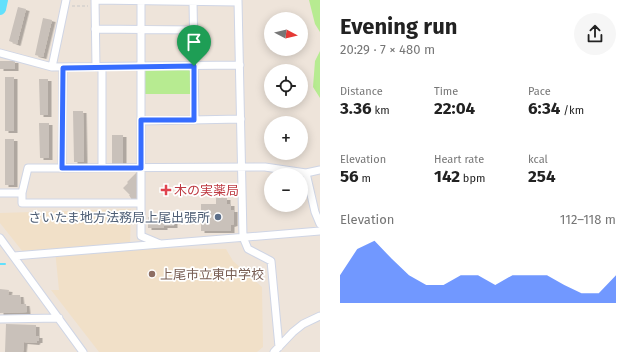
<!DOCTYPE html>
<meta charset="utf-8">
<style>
:root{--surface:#fff;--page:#f6f6f6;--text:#222;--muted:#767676;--accent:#366dff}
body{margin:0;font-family:"Fira Sans","Noto Sans JP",sans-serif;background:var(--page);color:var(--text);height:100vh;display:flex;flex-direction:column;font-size:15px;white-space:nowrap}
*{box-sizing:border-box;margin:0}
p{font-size:13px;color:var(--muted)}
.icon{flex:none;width:22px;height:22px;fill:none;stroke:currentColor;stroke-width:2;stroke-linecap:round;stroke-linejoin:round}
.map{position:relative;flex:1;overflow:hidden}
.panel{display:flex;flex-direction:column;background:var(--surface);width:316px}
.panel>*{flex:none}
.needle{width:26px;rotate:97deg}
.controls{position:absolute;left:264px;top:12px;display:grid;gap:8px}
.controls a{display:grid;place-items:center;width:44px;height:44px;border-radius:50%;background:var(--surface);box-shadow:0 2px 10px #0003;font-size:20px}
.pin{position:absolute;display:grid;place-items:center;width:34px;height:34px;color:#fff;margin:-41px -17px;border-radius:50% 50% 50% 0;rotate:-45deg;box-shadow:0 0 4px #0007}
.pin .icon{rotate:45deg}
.round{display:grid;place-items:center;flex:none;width:42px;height:42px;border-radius:21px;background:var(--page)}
.summary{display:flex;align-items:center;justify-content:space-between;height:68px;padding:0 20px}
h1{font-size:22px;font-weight:700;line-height:30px}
.figures{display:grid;grid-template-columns:repeat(3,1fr);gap:6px;height:68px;padding:4px 20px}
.figures div{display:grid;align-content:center}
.figures b{font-size:17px;font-weight:700}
.figures small{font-size:11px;font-weight:400}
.figures p{font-size:11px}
.chart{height:112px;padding:8px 20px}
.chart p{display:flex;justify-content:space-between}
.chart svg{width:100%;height:72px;margin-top:4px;fill:var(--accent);opacity:.7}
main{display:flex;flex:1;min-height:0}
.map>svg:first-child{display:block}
</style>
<main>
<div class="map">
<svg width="320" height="352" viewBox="0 0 320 352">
<defs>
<filter id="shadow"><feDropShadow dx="3.5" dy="2" stdDeviation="0" flood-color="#0004"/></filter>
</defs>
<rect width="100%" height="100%" fill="#eee4da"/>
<path fill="#f1e0c8" d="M131 209 130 248 226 249 233 261 262 287 263 347 257 352H99L51 290H59L55 250 23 252 0 223V213Z"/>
<path fill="#b7eb91" d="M309 0H320V32L315 24Z
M320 51V98L313 87 315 61Z
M145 70H189L191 72V94H143V73Z"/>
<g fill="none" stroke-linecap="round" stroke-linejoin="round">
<path stroke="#62e0fc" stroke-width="2" d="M0 264H5"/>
<path stroke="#62e0fc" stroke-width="12" d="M0 9 2 0"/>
</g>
<path fill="#c9c1ba" filter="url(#shadow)" d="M18 7 26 9 17 44 9 41Z
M43 18 52 20 43 57 35 55Z
M0 61H15V69H0Z
M5 77H14V131H5Z
M39 79H48V115H40Z
M73 111H83L84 162H74Z
M39 123H49V158H40Z
M112 135H123V164H112Z
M5 139H14V185H5Z
M137 172V183L139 185 136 187 138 189 137 190 136 200 135 198 132 200 129 195H130L123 188 128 183 127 182Z
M216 198H227V204H231V210H234V224L231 225V231H201V204H216Z
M148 217 174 218V226H164V228H148Z
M0 289 9 290 8 295H20L21 304H26L27 312 0 313Z
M6 324 36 325V336H39V341H37L36 343 24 342 23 352H5Z"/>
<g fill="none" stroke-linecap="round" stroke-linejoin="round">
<g stroke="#cfd5e5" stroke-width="9">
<path id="minor" d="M141 0V236L160 244
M193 0 195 120
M238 0 243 237 248 249 271 261 279 347
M95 29 194 30
M0 53 52 67 240 65
M52 67 66 0
M96 67 95 0 238 2
M141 121 241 119
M62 168 63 68
M102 168V67
M306 173 315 212 320 224
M0 193H22L28 168H62L265 167 306 173 320 170
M22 193V203H141
M0 238 83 352
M14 256 320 231
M0 319 59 318
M274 352 293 332 303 324 320 316"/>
</g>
<path stroke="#c8c8c8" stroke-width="1" stroke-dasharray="3 2" stroke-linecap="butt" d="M72 6H88"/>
<use href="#minor" stroke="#fff" stroke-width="7"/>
</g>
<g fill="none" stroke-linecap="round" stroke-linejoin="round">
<g stroke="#fff" stroke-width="8">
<path id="route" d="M194 66V120H141V168H62L63 68Z"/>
</g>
<use href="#route" stroke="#366dff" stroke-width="5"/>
</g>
<path fill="#e0444e" stroke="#fff" stroke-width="1.5" d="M164 184h4v4h4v4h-4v4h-4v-4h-4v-4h4z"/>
<circle fill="#5c6f8a" stroke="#fff" stroke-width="1.5" cx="218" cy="217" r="4"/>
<circle fill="#8d6e63" stroke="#fff" stroke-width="1.5" cx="152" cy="274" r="4"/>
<g text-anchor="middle" stroke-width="3.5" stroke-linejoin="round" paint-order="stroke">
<g font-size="13" fill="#be3a42" stroke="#fff" text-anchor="start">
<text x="174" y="195">木の実薬局</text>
</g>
<g font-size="13" fill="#4e5e75" stroke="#fff" text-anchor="end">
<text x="210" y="222">さいたま地方法務局上尾出張所</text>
</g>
<g font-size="13" fill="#785e54" stroke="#fff" text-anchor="start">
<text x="160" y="279">上尾市立東中学校</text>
</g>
</g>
</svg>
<div class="controls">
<a><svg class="needle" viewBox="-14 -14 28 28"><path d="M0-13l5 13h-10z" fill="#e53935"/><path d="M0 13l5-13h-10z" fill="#767676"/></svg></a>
<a><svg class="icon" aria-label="locate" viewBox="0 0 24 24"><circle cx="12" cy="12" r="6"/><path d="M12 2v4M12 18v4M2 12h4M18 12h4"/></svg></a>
<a>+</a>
<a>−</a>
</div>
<div class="pin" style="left:194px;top:66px;background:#1e9e55"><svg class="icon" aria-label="arrive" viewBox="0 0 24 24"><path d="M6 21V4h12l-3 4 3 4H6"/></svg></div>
</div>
<section class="panel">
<div class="summary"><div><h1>Evening run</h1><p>20:29 · 7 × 480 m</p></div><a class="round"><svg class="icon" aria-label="share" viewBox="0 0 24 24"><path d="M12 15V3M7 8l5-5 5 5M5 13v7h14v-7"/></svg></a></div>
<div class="figures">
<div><p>Distance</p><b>3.36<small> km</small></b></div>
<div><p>Time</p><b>22:04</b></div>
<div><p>Pace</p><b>6:34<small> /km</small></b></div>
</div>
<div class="figures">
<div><p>Elevation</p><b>56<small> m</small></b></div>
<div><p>Heart rate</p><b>142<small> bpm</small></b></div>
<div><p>kcal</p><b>254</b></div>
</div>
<div class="chart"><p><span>Elevation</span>112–118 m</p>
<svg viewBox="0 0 160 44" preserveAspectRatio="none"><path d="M0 44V27L10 11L20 6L30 17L40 27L50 33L60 33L70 27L80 27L90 33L100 27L110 27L120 27L130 33L140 38L150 38L160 27V44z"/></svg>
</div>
</section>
</main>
